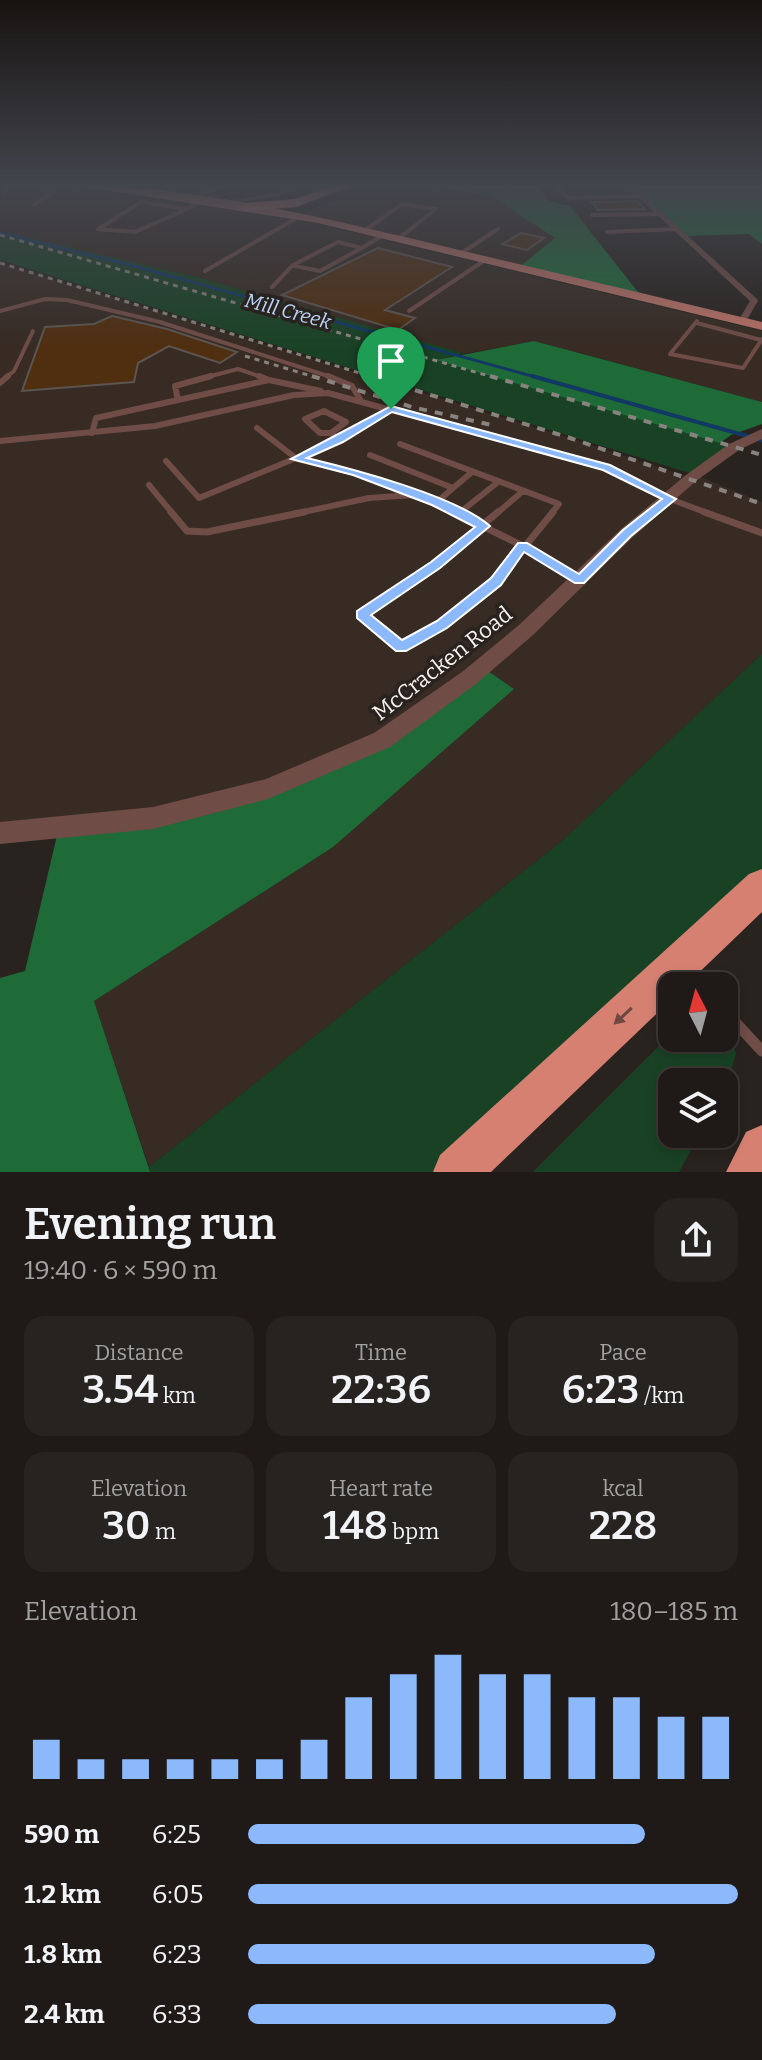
<!DOCTYPE html>
<meta charset="utf-8">
<style>
:root{--surface:#1f1a17;--page:#272320;--text:#f1f3f6;--muted:#a1a1a1;--line:#3c3836;--accent:#8cb9fc}
body{margin:0;font-family:Bitter,serif;background:var(--page);color:var(--text);height:100vh;display:flex;flex-direction:column;font-size:30px;white-space:nowrap}
*{box-sizing:border-box;margin:0}
p{font-size:26px;color:var(--muted)}
.icon{flex:none;width:44px;height:44px;fill:none;stroke:currentColor;stroke-width:2;stroke-linecap:round;stroke-linejoin:round}
.map{position:relative;height:1172px;overflow:hidden}
.drawer{display:flex;flex-direction:column;background:var(--surface);flex:1}
.drawer>*{flex:none}
.needle{width:52px;rotate:354deg}
.tools{position:absolute;left:658px;top:972px;display:grid;gap:16px}
.tools a{display:grid;place-items:center;width:80px;height:80px;border-radius:16px;background:var(--surface);box-shadow:0 4px 12px #0003,0 0 0 2px var(--line);font-size:40px}
.pin{position:absolute;display:grid;place-items:center;width:68px;height:68px;color:#fff;margin:-82px -34px;border-radius:50% 50% 50% 0;rotate:-45deg;box-shadow:0 0 8px #0007}
.pin .icon{rotate:45deg}
.round{display:grid;place-items:center;flex:none;width:84px;height:84px;border-radius:24px;background:var(--page)}
.overview{display:flex;align-items:center;justify-content:space-between;height:136px;padding:0 24px}
h1{font-size:44px;font-weight:600;line-height:60px}
.metrics{display:grid;grid-template-columns:repeat(3,1fr);gap:12px;height:136px;padding:8px 24px}
.metrics div{display:grid;align-content:center;border-radius:20px;background:var(--page);text-align:center}
.metrics b{font-size:40px;font-weight:600}
.metrics small{font-size:22px;font-weight:400}
.metrics p{font-size:22px}
.chart{height:224px;padding:16px 24px}
.chart p{display:flex;justify-content:space-between}
.chart svg{width:100%;height:144px;margin-top:8px;stroke:var(--accent);stroke-width:6}
ul{padding:0 24px;list-style:none;font-size:26px}
li{display:grid;grid-template-columns:128px 96px 1fr;align-items:center;height:60px}
li i{height:20px;border-radius:10px;background:var(--accent)}
.map>svg:first-child{display:block}
</style>
<div class="map">
<svg width="762" height="1172" viewBox="0 0 762 1172">
<rect width="100%" height="100%" fill="#29231f"/>
<path fill="#372b23" d="M0 185H78L101 188 98 191 241 210 329 227 762 331V402L534 341 463 354 201 278 0 233Z
M372 185H425L491 196 555 238 518 268 300 216 337 198Z
M0 263 567 437 691 478 696 475 762 502V654L562 841 149 1167 94 1001 333 847 382 740 268 789 0 833Z"/>
<path fill="#194225" d="M4 232 201 278 463 353 438 360 734 447 696 475 0 260V233Z
M762 654V887L457 1172H150L149 1167 562 841Z
M725 1030 736 1053 724 1095V1082H672V1134H700L679 1172H533L672 1033V1038H724Z"/>
<path fill="#1e6b38" d="M425 185H537L549 201 570 206 642 297 518 268 555 238 491 196Z
M762 185V244L749 234 685 236 629 186Z
M534 341 762 402V424L731 435 720 443 436 360Z
M482 667 514 689 333 847 94 1001 150 1172H0V978L25 971 59 827 153 818 382 740Z"/>
<g fill="none" stroke-linecap="round" stroke-linejoin="round">
<path stroke="#113964" stroke-width="3" d="M0 233 130 265 539 378"/>
<path stroke="#113964" stroke-width="4" d="M532 376 762 440"/>
</g>
<path fill="#502e10" stroke="#5c5550" stroke-width="2" d="M637 201 645 209 598 210 591 202Z
M521 233 544 238 527 250 502 244Z
M378 248 452 267 385 310 415 318 398 330 282 295Z
M112 316 167 329 237 352 220 363 169 346 138 363 134 382 22 391 45 327 94 324Z"/>
<g fill="none" stroke-linecap="round" stroke-linejoin="round">
<path stroke="#6f4c46" stroke-width="4" d="M554 185 568 198 640 196
M3 193 11 185
M193 198 224 185
M141 202 187 209 135 232 98 229Z
M34 205 52 193 43 189 47 185
M187 209 201 201
M592 215 659 214
M364 231 402 204 436 209 398 239
M607 232 677 229
M460 254 498 229
M295 266 320 271 362 248
M205 271 300 216
M272 287 293 265 338 242 362 248 383 235
M0 311 45 299 67 300 160 322 334 378
M409 311 485 260
M697 323 761 340
M670 354 743 368 762 339
M670 354 697 321
M5 378 14 371 33 331
M203 378 238 369 264 378"/>
<path stroke="#6f4c46" stroke-width="6" d="M259 376 269 380
M328 376 352 386 361 401
M0 383 8 376
M178 400 175 386 211 376
M324 411 346 422 331 433H320L305 419Z
M257 428 297 459 356 473 411 494
M92 433 96 418 269 380 321 391
M331 433 340 440
M0 441 155 426 294 395 328 393 606 468 670 499 710 514
M400 444 559 504 551 514
M370 455 453 488 471 473
M166 461 199 498 340 440 391 409
M149 485 173 514
M436 503 453 488
M294 514 369 498 413 495 458 514
M458 514 498 482
M496 514 523 491"/>
<path stroke="#6f4c46" stroke-width="7" d="M171 512 187 531 207 532 304 512
M454 512 523 546 578 579
M498 512 435 565 362 615 401 647 442 625 496 582 553 512
M704 512 762 533
M458 514 461 512"/>
<path stroke="#6f4c46" stroke-width="11" d="M688 970 702 986
M724 1010 762 1051"/>
<path fill="#6f4c46" fill-rule="evenodd" d="M299 185H309L279 196 219 205 216 203 278 192Z
M625 185H665L635 188 757 299 758 301 745 323 738 321 750 301Z"/>
<path fill="#6f4c46" fill-rule="evenodd" d="M762 429V439L739 450 696 481 633 537 533 635 476 684 390 747 268 799 153 829 0 844V822L153 807 266 779 374 733 462 672 519 625 621 529 686 475 729 444Z"/>
<path fill="#b87166" fill-rule="evenodd" d="M73 185C188 185 314 216 426 242 538 269 650 295 762 322V330L318 223Z"/>
<path fill="#d68072" fill-rule="evenodd" d="M337 185H355L296 207 244 211 238 207 244 203 295 199Z
M762 869V912L685 986H672V999L491 1172H433L440 1155 749 874Z
M762 1125V1172H726L746 1132Z"/>
<path stroke="#88837f" stroke-width="3" stroke-dasharray="5 5" stroke-linecap="butt" d="M0 235 496 378
M0 263 376 378
M245 356 318 378"/>
<path stroke="#88837f" stroke-width="4" stroke-dasharray="8 8" stroke-linecap="butt" d="M312 376 412 407 496 426
M369 376 567 437 762 504
M490 376 762 455"/>
</g>
<defs><path id="oneway-solid" d="M-6-.8H1V-3.2L6.5 0L1 3.2V.8H-6Z" transform="scale(2)"/></defs>
<use fill="#6e4840" href="#oneway-solid" transform="translate(623 1016) rotate(137)"/>
<linearGradient id="sky" x2="0" y2="1"><stop stop-color="#171311"/><stop offset="0.53" stop-color="#43454d"/><stop offset="1" stop-color="#43454d" stop-opacity="0"/></linearGradient>
<rect width="762" height="349" fill="url(#sky)"/>
<path fill="#8cb9fc" stroke="#fff" stroke-width="2" fill-rule="evenodd" d="M391 406 610 465 676 499 631 536 584 583H575L524 552 501 585 447 628 406 651H396L357 618V611L431 562 475 527 432 505 353 475 291 459ZM392 412 603 470 662 499 623 530 579 574 527 543H518L491 578 437 621 402 640 371 615 440 568 490 526C456 496 353 469 307 458L343 442Z"/>
<g text-anchor="middle" stroke-width="7" stroke-linejoin="round" paint-order="stroke">
<g font-size="20" font-style="italic" fill="#b7d3f5" stroke="#29231f">
<text transform="translate(288 311) rotate(15)" y="7">Mill Creek</text>
</g>
<g font-size="22" fill="#f8f3f0" stroke="#29231f">
<text transform="translate(442 663) rotate(-38)" y="8">McCracken Road</text>
</g>
</g>
</svg>
<div class="tools">
<a><svg class="needle" viewBox="-14 -14 28 28"><path d="M0-13l5 13h-10z" fill="#e53935"/><path d="M0 13l5-13h-10z" fill="#a1a1a1"/></svg></a>
<a><svg class="icon" aria-label="layers" viewBox="0 0 24 24"><path d="M12 4l9 5-9 5-9-5zM3 14l9 5 9-5"/></svg></a>
</div>
<div class="pin" style="left:391px;top:409px;background:#1e9e55"><svg class="icon" aria-label="arrive" viewBox="0 0 24 24"><path d="M6 21V4h12l-3 4 3 4H6"/></svg></div>
</div>
<section class="drawer">
<div class="overview"><div><h1>Evening run</h1><p>19:40 · 6 × 590 m</p></div><a class="round"><svg class="icon" aria-label="share" viewBox="0 0 24 24"><path d="M12 15V3M7 8l5-5 5 5M5 13v7h14v-7"/></svg></a></div>
<div class="metrics">
<div><p>Distance</p><b>3.54<small> km</small></b></div>
<div><p>Time</p><b>22:36</b></div>
<div><p>Pace</p><b>6:23<small> /km</small></b></div>
</div>
<div class="metrics">
<div><p>Elevation</p><b>30<small> m</small></b></div>
<div><p>Heart rate</p><b>148<small> bpm</small></b></div>
<div><p>kcal</p><b>228</b></div>
</div>
<div class="chart"><p><span>Elevation</span>180–185 m</p>
<svg viewBox="0 0 160 44" preserveAspectRatio="none"><path d="M5 44V32M15 44V38M25 44V38M35 44V38M45 44V38M55 44V38M65 44V32M75 44V19M85 44V12M95 44V6M105 44V12M115 44V12M125 44V19M135 44V19M145 44V25M155 44V25"/></svg>
</div>
<ul>
<li><b>590 m</b>6:25<i style="width:81%"></i></li>
<li><b>1.2 km</b>6:05<i style="width:100%"></i></li>
<li><b>1.8 km</b>6:23<i style="width:83%"></i></li>
<li><b>2.4 km</b>6:33<i style="width:75%"></i></li>
</ul>
</section>
